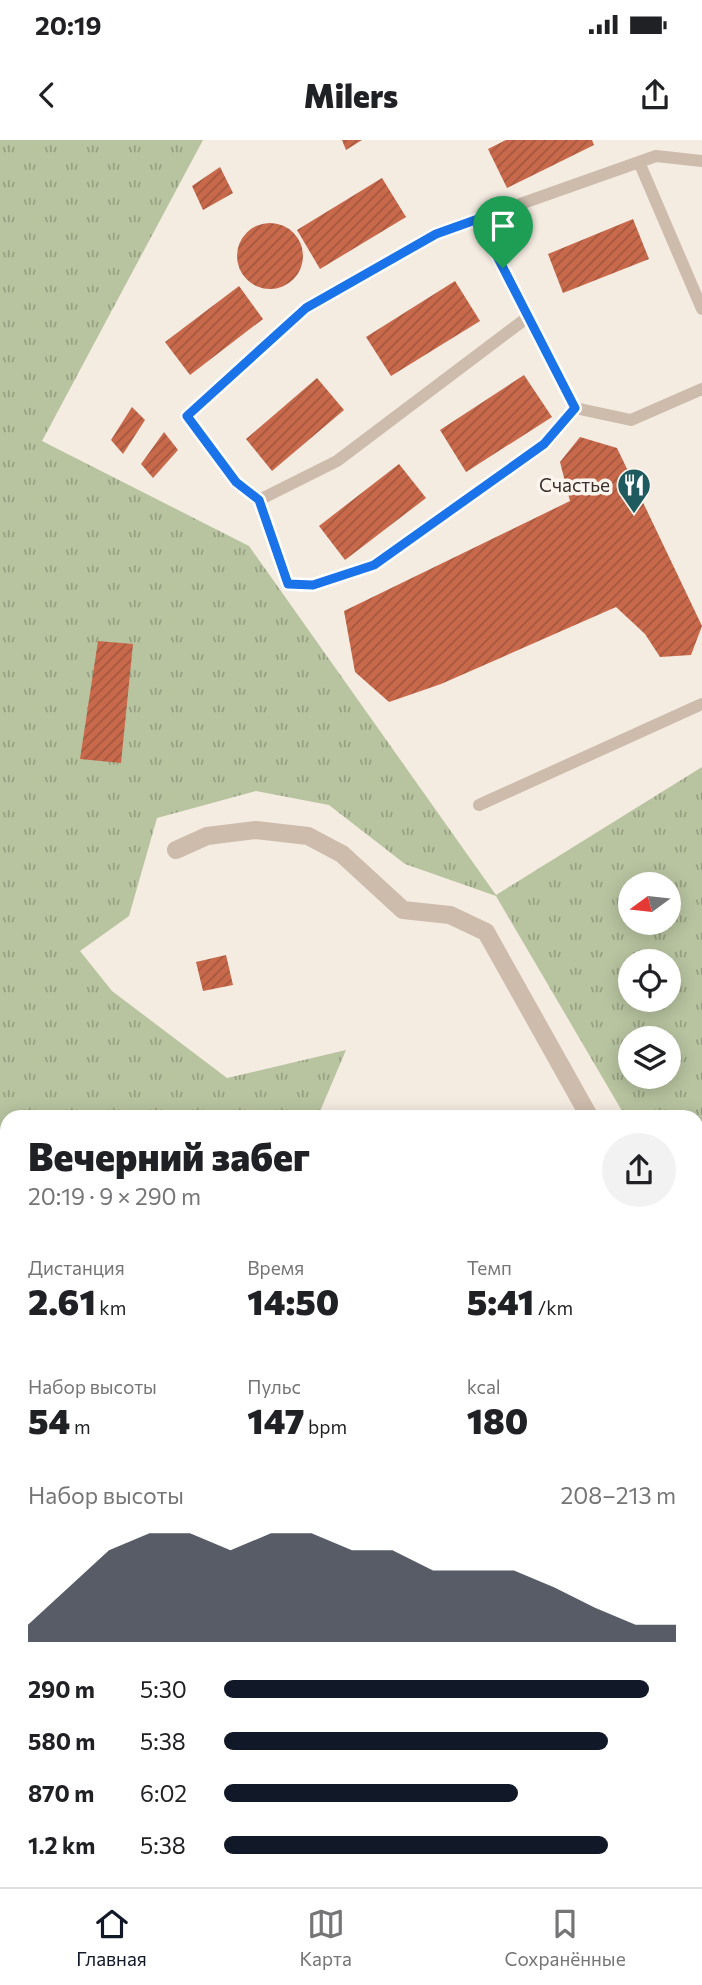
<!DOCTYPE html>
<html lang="ru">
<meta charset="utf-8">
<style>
:root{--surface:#fff;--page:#f2f2f2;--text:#202124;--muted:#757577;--line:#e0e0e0;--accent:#111827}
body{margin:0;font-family:Commissioner,sans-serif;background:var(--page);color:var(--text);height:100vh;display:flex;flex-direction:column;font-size:26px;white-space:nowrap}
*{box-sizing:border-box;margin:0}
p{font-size:23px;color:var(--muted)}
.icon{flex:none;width:38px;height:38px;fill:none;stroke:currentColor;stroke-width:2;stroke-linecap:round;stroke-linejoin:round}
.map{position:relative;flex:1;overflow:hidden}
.side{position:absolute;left:0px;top:970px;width:704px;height:779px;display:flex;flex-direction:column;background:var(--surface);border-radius:21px 21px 0 0;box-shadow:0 4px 18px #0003}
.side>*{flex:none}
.needle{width:46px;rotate:255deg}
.controls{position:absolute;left:618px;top:732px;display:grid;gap:14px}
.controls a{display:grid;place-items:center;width:63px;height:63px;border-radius:50%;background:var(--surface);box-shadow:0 4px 18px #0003;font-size:35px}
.pin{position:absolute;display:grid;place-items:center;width:60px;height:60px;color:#fff;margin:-72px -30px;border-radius:50% 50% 50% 0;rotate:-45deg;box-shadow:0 0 7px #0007}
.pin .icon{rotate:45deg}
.round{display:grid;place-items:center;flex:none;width:74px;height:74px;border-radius:37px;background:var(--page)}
.summary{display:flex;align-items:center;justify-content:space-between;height:119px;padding:0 28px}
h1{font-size:38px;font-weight:800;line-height:52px}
.figures{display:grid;grid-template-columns:repeat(3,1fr);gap:10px;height:119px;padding:7px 28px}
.figures div{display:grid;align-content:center}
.figures b{font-size:35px;font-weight:800}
.figures small{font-size:19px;font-weight:400}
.figures p{font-size:19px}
.chart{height:196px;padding:14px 28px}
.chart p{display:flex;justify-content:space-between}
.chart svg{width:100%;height:126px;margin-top:7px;fill:var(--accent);opacity:.7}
ul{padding:0 28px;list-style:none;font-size:23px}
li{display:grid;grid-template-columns:112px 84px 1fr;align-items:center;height:52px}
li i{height:18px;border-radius:9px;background:var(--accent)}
.status{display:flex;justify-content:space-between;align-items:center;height:49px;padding:0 35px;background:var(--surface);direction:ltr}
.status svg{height:19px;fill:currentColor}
header{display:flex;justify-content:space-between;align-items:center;height:91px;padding:0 28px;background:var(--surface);font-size:32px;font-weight:800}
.tab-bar{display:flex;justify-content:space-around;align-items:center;height:98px;border-top:2px solid var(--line);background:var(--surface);font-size:19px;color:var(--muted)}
.tab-bar a{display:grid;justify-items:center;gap:4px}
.tab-bar .on{color:var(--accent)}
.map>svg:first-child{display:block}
</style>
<div class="status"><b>20:19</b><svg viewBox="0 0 49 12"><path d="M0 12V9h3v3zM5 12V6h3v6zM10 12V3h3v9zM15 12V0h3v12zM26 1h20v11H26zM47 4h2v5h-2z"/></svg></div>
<header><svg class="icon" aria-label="back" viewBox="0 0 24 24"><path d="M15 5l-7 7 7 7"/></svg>Milers<svg class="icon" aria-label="share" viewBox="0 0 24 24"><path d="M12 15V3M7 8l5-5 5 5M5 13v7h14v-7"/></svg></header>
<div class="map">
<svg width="702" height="1747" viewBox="0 0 702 1747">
<defs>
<pattern id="grass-tufts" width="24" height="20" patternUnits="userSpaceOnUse" patternTransform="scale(1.75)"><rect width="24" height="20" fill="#b8c4a0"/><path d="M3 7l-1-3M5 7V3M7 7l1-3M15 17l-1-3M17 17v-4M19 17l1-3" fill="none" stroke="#97a083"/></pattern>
<pattern id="building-hatch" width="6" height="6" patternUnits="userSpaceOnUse" patternTransform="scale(1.75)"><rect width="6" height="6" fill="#c8694b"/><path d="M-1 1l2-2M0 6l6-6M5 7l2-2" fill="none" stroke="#a4573f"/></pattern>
</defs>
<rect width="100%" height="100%" fill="#f4ebe1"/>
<path fill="url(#grass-tufts)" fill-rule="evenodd" d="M0 0H203L42 301 249 406 496 755 702 627V1087L696 1079V976H625L496 756 405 724 329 665 256 651 157 678 129 776 80 811 112 851 227 938 346 910 318 976H7V1741H67L60 1747H0ZM630 744H668V782H630ZM630 821H668V859H630ZM630 898H668V936H630Z
M697 1258 702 1262V1747H114L111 1741H696Z"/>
<path fill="url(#building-hatch)" d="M342 0H362L346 10Z
M506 0H592L594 5 507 48 488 9Z
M220 27 233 53 203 70 192 46Z
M382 38 406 77 320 129 297 90Z
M633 79 649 119 563 153 548 114Z
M237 116a33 33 0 1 1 66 0a33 33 0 1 1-66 0Z
M455 141 480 181 391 236 366 197Z
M239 146 263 179 190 235 165 202Z
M524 235 552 277 466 332 440 290Z
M317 238 344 270 272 331 246 299Z
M132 267 145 280 123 314 111 300Z
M164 292 178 310 153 338 141 324Z
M580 297 617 308 702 486 691 515 660 517 645 494 616 467 441 544 389 562 355 532 344 471 570 361 560 322Z
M399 324 426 358 345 420 319 386Z
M98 501 133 504 121 623 80 619Z
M226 815 233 845 203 851 196 822Z"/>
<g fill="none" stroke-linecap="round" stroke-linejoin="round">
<path stroke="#cdbbac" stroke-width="12" d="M702 21 656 16 436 94 306 168 187 276 236 342 259 360 288 444 313 445 374 424 544 304 575 268 631 280 702 249
M639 22 702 169
M478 79 575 268
M259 360 337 321 528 177
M479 665 702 564"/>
<path stroke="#cdbbac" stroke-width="18" d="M176 710 207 696 256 690 308 696 342 714 403 770 450 775 486 792 589 976
M696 1153 702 1161"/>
</g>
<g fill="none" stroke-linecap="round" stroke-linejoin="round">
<g stroke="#fff" stroke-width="14">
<path id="route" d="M478 79 575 268 544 304 374 425 313 445 288 444 259 360 236 342 187 276 306 168 436 94Z"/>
</g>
<use href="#route" stroke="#1a73e8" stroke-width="9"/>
</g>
<defs>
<g id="restaurant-pin" transform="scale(1.75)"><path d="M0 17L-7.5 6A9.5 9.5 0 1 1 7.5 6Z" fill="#1f5a5e" stroke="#fbf5ee"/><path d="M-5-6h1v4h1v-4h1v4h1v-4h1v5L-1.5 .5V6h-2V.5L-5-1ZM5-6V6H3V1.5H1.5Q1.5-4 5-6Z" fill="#fff"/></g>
</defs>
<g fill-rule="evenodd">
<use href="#restaurant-pin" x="634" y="345"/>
</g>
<g text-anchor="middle" stroke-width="7" stroke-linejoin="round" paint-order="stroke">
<g font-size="19" fill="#3b302b" stroke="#fbf5ee" text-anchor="end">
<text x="610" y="352">Счастье</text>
</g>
</g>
</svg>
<div class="controls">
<a><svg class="needle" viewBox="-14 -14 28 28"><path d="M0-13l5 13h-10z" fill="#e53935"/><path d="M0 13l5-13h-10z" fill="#757577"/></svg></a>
<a><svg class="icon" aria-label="locate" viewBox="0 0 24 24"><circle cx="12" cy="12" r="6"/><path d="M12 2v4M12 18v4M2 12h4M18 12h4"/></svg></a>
<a><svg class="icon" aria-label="layers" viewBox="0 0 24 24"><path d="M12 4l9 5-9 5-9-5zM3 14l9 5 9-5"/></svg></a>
</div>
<div class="pin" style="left:503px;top:128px;background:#1e9e55"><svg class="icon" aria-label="arrive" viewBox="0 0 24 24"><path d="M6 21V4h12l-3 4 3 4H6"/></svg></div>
<section class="side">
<div class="summary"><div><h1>Вечерний забег</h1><p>20:19 · 9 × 290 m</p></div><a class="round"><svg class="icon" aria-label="share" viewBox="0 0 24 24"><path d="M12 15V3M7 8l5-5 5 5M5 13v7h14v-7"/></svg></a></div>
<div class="figures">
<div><p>Дистанция</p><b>2.61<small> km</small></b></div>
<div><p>Время</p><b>14:50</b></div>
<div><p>Темп</p><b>5:41<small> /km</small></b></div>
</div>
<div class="figures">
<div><p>Набор высоты</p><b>54<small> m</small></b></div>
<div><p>Пульс</p><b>147<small> bpm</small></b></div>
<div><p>kcal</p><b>180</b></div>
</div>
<div class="chart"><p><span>Набор высоты</span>208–213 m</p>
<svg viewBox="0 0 160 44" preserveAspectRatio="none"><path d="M0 44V38L10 25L20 12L30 6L40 6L50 12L60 6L70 6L80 12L90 12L100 19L110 19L120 19L130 25L140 32L150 38L160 38V44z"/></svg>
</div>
<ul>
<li><b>290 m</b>5:30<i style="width:94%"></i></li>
<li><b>580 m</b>5:38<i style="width:85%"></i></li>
<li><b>870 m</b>6:02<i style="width:65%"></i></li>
<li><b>1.2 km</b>5:38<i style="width:85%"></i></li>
</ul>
</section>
</div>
<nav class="tab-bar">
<a class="on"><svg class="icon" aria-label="home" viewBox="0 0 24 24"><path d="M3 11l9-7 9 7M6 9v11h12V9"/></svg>Главная</a>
<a><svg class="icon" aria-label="map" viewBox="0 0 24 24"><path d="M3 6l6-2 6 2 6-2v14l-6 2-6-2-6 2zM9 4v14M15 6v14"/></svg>Карта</a>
<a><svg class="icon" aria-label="saved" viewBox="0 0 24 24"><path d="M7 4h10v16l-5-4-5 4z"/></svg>Сохранённые</a>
</nav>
